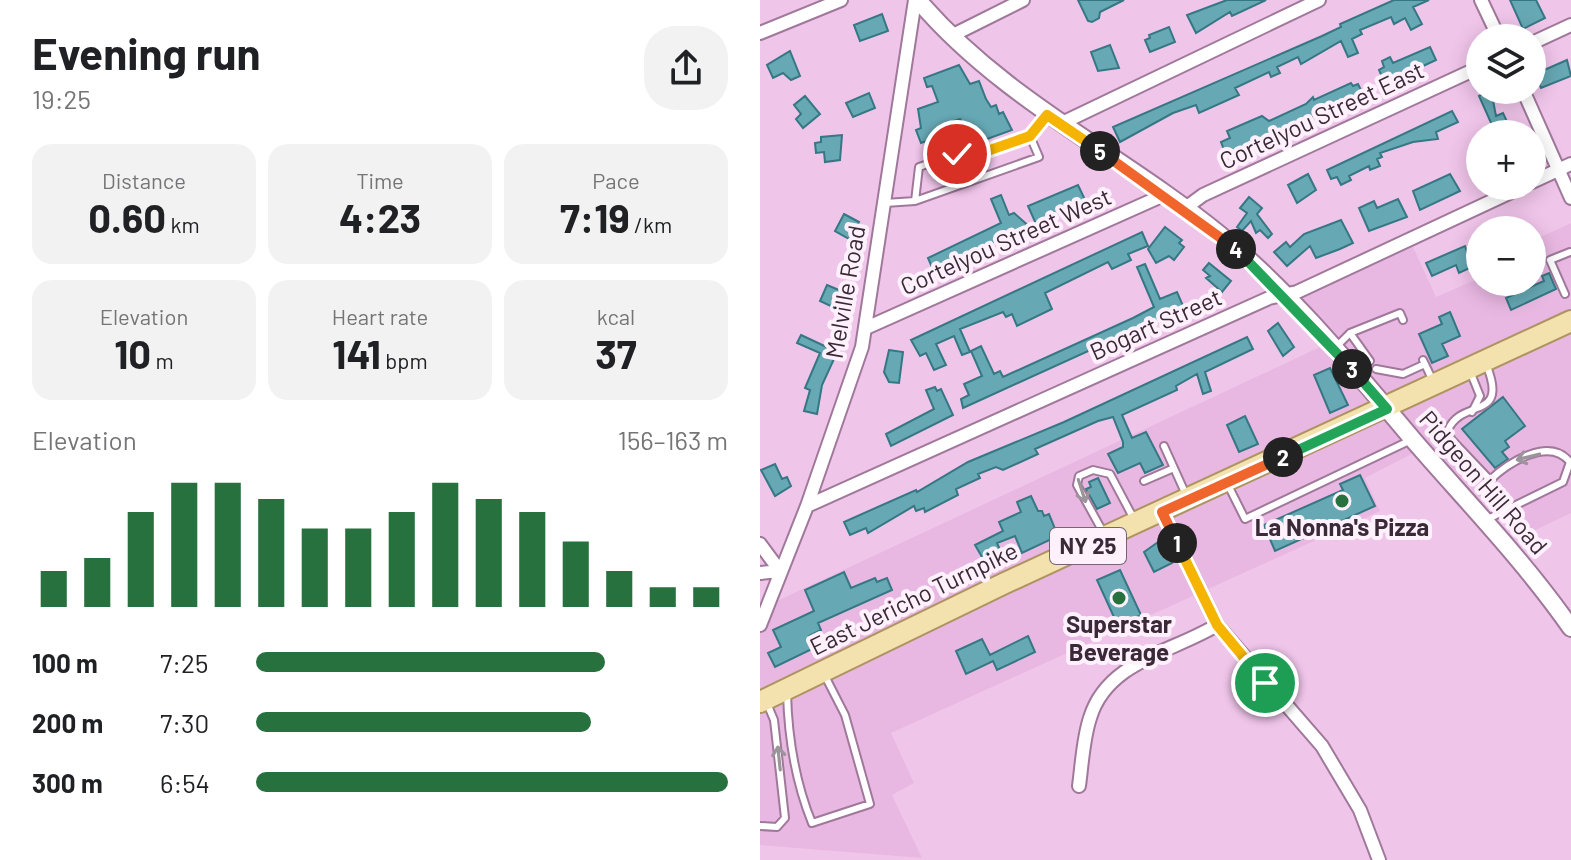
<!DOCTYPE html>
<meta charset="utf-8">
<style>
:root{--surface:#fff;--page:#f2f2f2;--text:#202124;--muted:#757577;--accent:#27713e}
body{margin:0;font-family:Barlow,sans-serif;background:var(--page);color:var(--text);height:100vh;display:flex;flex-direction:column;font-size:30px;white-space:nowrap}
*{box-sizing:border-box;margin:0}
p{font-size:26px;color:var(--muted)}
.icon{flex:none;width:44px;height:44px;fill:none;stroke:currentColor;stroke-width:2;stroke-linecap:round;stroke-linejoin:round}
.map{position:relative;flex:1;overflow:hidden}
.panel{display:flex;flex-direction:column;background:var(--surface);width:760px}
.panel>*{flex:none}
.fabs{position:absolute;left:706px;top:24px;display:grid;gap:16px}
.fabs a{display:grid;place-items:center;width:80px;height:80px;border-radius:50%;background:var(--surface);box-shadow:0 4px 20px #0003;font-size:40px}
.pin{position:absolute;display:grid;place-items:center;width:68px;height:68px;color:#fff;margin:-34px;border:4px solid #fff;border-radius:50%;box-shadow:0 2px 8px #0007}
.km{position:absolute;width:40px;height:40px;margin:-20px;border-radius:50%;background:#222;color:#fff;font-size:22px;line-height:40px;text-align:center}
.round{display:grid;place-items:center;flex:none;width:84px;height:84px;border-radius:32px;background:var(--page)}
.head{display:flex;align-items:center;justify-content:space-between;height:136px;padding:0 32px}
h1{font-size:44px;font-weight:700;line-height:60px}
.figures{display:grid;grid-template-columns:repeat(3,1fr);gap:12px;height:136px;padding:8px 32px}
.figures div{display:grid;align-content:center;border-radius:20px;background:var(--page);text-align:center}
.figures b{font-size:40px;font-weight:700}
.figures small{font-size:22px;font-weight:400}
.figures p{font-size:22px}
.chart{height:224px;padding:16px 32px}
.chart p{display:flex;justify-content:space-between}
.chart svg{width:100%;height:144px;margin-top:8px;stroke:var(--accent);stroke-width:6}
ul{padding:0 32px;list-style:none;font-size:26px}
li{display:grid;grid-template-columns:128px 96px 1fr;align-items:center;height:60px}
li i{height:20px;border-radius:10px;background:var(--accent)}
main{display:flex;flex:1;min-height:0}
.map>svg:first-child{display:block}
</style>
<main>
<section class="panel">
<div class="head"><div><h1>Evening run</h1><p>19:25</p></div><a class="round"><svg class="icon" aria-label="share" viewBox="0 0 24 24"><path d="M12 15V3M7 8l5-5 5 5M5 13v7h14v-7"/></svg></a></div>
<div class="figures">
<div><p>Distance</p><b>0.60<small> km</small></b></div>
<div><p>Time</p><b>4:23</b></div>
<div><p>Pace</p><b>7:19<small> /km</small></b></div>
</div>
<div class="figures">
<div><p>Elevation</p><b>10<small> m</small></b></div>
<div><p>Heart rate</p><b>141<small> bpm</small></b></div>
<div><p>kcal</p><b>37</b></div>
</div>
<div class="chart"><p><span>Elevation</span>156–163 m</p>
<svg viewBox="0 0 160 44" preserveAspectRatio="none"><path d="M5 44V33M15 44V29M25 44V15M35 44V6M45 44V6M55 44V11M65 44V20M75 44V20M85 44V15M95 44V6M105 44V11M115 44V15M125 44V24M135 44V33M145 44V38M155 44V38"/></svg>
</div>
<ul>
<li><b>100 m</b>7:25<i style="width:74%"></i></li>
<li><b>200 m</b>7:30<i style="width:71%"></i></li>
<li><b>300 m</b>6:54<i style="width:100%"></i></li>
</ul>
</section>
<div class="map">
<svg width="811" height="860" viewBox="0 0 811 860">
<rect width="100%" height="100%" fill="#f0c5ea"/>
<path fill="#e9b8e2" d="M811 223V513L759 538 669 445 605 478 620 511 131 733 154 783 132 795 162 858 0 845V609L575 340 537 300 653 247 676 297 720 278V282H772V241Z"/>
<path fill="#66a8b4" stroke="#357783" stroke-width="2" d="M318 0H364L340 12 339 18 332 22 328 21Z
M467 0H506L472 16 470 12 436 33 427 15Z
M634 0H669L653 7 662 24 651 30 645 18 634 24 631 17 600 30 602 34 592 39 598 53 588 57 581 41 541 64 538 57 517 67 520 73 511 77 509 72 475 88 479 95 439 113 436 105 413 113 360 142 353 127 562 36 581 27 580 24Z
M750 0H776L785 18 763 29Z
M122 14 128 31 100 41 94 25Z
M409 27 415 42 390 52 385 40 390 38 389 35Z
M350 45 359 68 338 71 331 52Z
M670 47 676 60 625 84 619 70 624 67 622 61 630 57 633 63Z
M30 51 40 76 31 80 23 73 13 78 7 65Z
M807 60 811 76 781 88 775 74Z
M199 65 210 84 219 81 226 99 231 107 236 105 239 114 243 112 252 130 216 143 200 119 180 126 184 135 161 143 156 130 161 128 158 109 178 102 172 86 167 87 164 78Z
M591 83 593 86 598 84 603 94 466 155 461 142 470 138 467 131 502 116 509 121 546 104 553 97 554 100Z
M731 90 736 116 743 113 751 130 744 134H736L719 96Z
M109 93 115 108 93 117 86 103Z
M45 96 60 114 43 128 36 119 41 114 34 105Z
M692 111 698 122 676 132 678 139 653 142 620 153 622 157 617 159 620 166 610 170 609 166 589 176 591 180 581 185 577 177 571 179 567 170Z
M82 135 80 160 65 162 64 152 56 153 55 143 61 142V137Z
M548 174 556 190 537 203 528 185Z
M690 174 700 191 660 210 653 191Z
M318 185 326 202 276 224 268 206Z
M241 195 249 215 254 213 271 228 255 235 254 232 174 272 168 258 241 223 231 199Z
M489 197 502 208 497 214 512 234 508 238 500 230 496 233 491 221 482 231 477 227 487 213 480 208Z
M638 199 647 217 609 231 599 208 614 201 617 208Z
M84 214 99 222 89 239 75 231Z
M581 220 593 243 580 249 556 258 550 246 527 266 514 252 526 242 530 247 544 234Z
M405 227 422 240 419 243 424 247 414 260 409 256 396 263 388 249Z
M382 232 388 246 368 254 371 260 352 269 348 262 285 293 292 309 257 326 252 314 246 317 243 312 200 329 210 352 202 355 194 336 176 344 186 365 174 370 166 353 160 356 151 340Z
M705 246 712 267 699 273 696 265 672 276 666 263Z
M449 263 471 281 462 292 446 278 450 276 443 270Z
M385 264 400 299 417 292 424 308 417 316 407 320 405 316 203 408 201 399 209 395 204 384 222 376 211 351 221 346 234 374 240 371 243 377 373 318 394 307 377 267Z
M789 273 796 289 751 310 746 298 784 281 782 276Z
M67 285 86 293 77 309 60 301Z
M690 312 700 336 682 344 688 356 672 363 659 334 682 324 679 317Z
M518 323 534 347 523 356 508 331Z
M41 335 71 349 67 356 74 359 62 385 57 414 44 411 50 390 45 388 60 353 37 343Z
M487 337 493 349 445 372 451 391 443 394 437 374 416 386 417 390 362 415 372 438 386 432 403 465 385 473 380 463 358 473 348 454 363 447V442L353 417 338 421 275 449 278 454 243 470 236 467 218 474 220 478 196 489 198 495 165 512 164 508 156 511 154 506 108 533 106 528 90 535 84 522 156 490 157 492 208 462 304 422Z
M129 350 143 352 139 383 129 382 124 372Z
M570 368 588 405 570 413 554 375Z
M175 387 177 391 181 389 193 415 131 446 126 434 174 409 166 390Z
M743 397 765 426 745 441 749 447 742 452 748 459 735 468 702 429Z
M485 416 498 444 479 452 467 425Z
M15 464 22 479 27 477 31 486 15 496 1 470Z
M600 475 615 506 515 551 504 525 583 490 580 484Z
M338 478 350 503 337 509 326 489 331 487 329 482Z
M271 496 278 511H282L284 516 289 514 298 536 262 553 255 536 237 543 243 556 226 564 215 545 243 531 239 522 261 512 257 502Z
M401 540 412 563 394 572 384 552Z
M360 570 381 615 358 626 337 580Z
M84 572 91 588 115 578 117 582 127 578 132 590 58 623 61 630 49 636 54 648 15 667 8 653 21 647 13 630 54 611 45 590Z
M268 636 275 652 237 670 233 661 206 674 196 651 222 639 230 655Z"/>
<g fill="none" stroke-linecap="round" stroke-linejoin="round">
<g stroke="#9f789a" stroke-width="10">
<path id="service" d="M155 201 279 157 270 136
M125 203 155 201 159 167 197 154 213 156 270 136 287 115
M805 294 790 260 810 252
M590 333 610 361
M576 347 590 333 640 313 643 320
M663 360 672 379
M616 369 643 374 665 364
M710 371 720 396 712 412
M404 446 427 497
M730 480C748 463 789 436 810 462L803 482 744 511
M384 481 414 468
M468 485 485 519 649 441
M726 520 744 511 730 480 691 439 688 430C702 397 750 422 726 364
M343 532 317 485 319 476 333 470 350 474 375 521
M27 692C28 737 35 781 52 823L110 804 85 715 64 674
M0 826 17 827 25 818 14 720 6 701"/>
</g>
<g stroke="#9f789a" stroke-width="16">
<path id="minor" d="M721 0 739 38
M0 33 81 0
M193 35 263 0
M772 43 811 25
M763 90 811 198
M300 124 559 0
M772 182 811 164
M424 209 443 195 720 67
M106 328 404 195
M47 506 509 298 537 292 764 186
M402 512 457 625 562 746 600 810 619 860
M0 544 20 571
M0 573 20 571
M0 625 47 506 102 347 155 0
M319 786C322 764 323 739 330 718 347 661 413 652 457 625"/>
</g>
<g stroke="#9f789a" stroke-width="20">
<path id="tertiary" d="M158 0C242 99 361 154 459 234 533 294 594 370 655 442 708 503 765 562 811 628"/>
</g>
<g stroke="#ad9461" stroke-width="24">
<path id="primary" d="M0 702 245 583 811 321"/>
</g>
<use href="#service" stroke="#fff" stroke-width="6"/>
<use href="#minor" stroke="#fff" stroke-width="12"/>
<use href="#tertiary" stroke="#fff" stroke-width="16"/>
<use href="#primary" stroke="#f3e1ae" stroke-width="20"/>
</g>
<defs><path id="oneway-shaft" d="M-6 0H5M1.5-3L5.5 0L1.5 3" fill="none" stroke-width="1.6" stroke-linecap="round" stroke-linejoin="round" transform="scale(2)"/></defs>
<g stroke="#9c949b">
<use href="#oneway-shaft" transform="translate(768 457) rotate(166)"/>
<use href="#oneway-shaft" transform="translate(322 491) rotate(72)"/>
<use href="#oneway-shaft" transform="translate(19 758) rotate(-96)"/>
</g>
<g fill="none" stroke-linecap="round" stroke-linejoin="round">
<g stroke="#fff" stroke-width="16">
<path id="split-1" d="M417 543 457 625 505 683"/>
</g>
<g stroke="#fff" stroke-width="16">
<path id="split-2" d="M417 543 402 512 523 457"/>
</g>
<g stroke="#fff" stroke-width="16">
<path id="split-3" d="M523 457 627 409 592 369"/>
</g>
<g stroke="#fff" stroke-width="16">
<path id="split-4" d="M476 249 592 369"/>
</g>
<g stroke="#fff" stroke-width="16">
<path id="split-5" d="M340 151 476 249"/>
</g>
<g stroke="#fff" stroke-width="16">
<path id="split-6" d="M197 154 213 156 270 136 287 115 340 151"/>
</g>
<use href="#split-1" stroke="#f5b400" stroke-width="10"/>
<use href="#split-2" stroke="#f0652b" stroke-width="10"/>
<use href="#split-3" stroke="#22a559" stroke-width="10"/>
<use href="#split-4" stroke="#22a559" stroke-width="10"/>
<use href="#split-5" stroke="#f0652b" stroke-width="10"/>
<use href="#split-6" stroke="#f5b400" stroke-width="10"/>
</g>
<g fill="#27713e" stroke="#fef1fc" stroke-width="3">
<circle cx="582" cy="501" r="8"/>
<circle cx="359" cy="598" r="8"/>
</g>
<g text-anchor="middle" stroke-width="8" stroke-linejoin="round" paint-order="stroke">
<rect fill="#fef1fc" stroke="#756572" stroke-width="2" x="290" y="528" width="76" height="36" rx="6"/>
<g font-size="22" font-weight="bold" fill="#3a2937">
<text x="328" y="554">NY 25</text>
</g>
<g font-size="24" fill="#3a2937" stroke="#fef1fc">
<text transform="translate(562 116) rotate(-25)" y="8">Cortelyou Street East</text>
<text transform="translate(246 242) rotate(-24)" y="8">Cortelyou Street West</text>
<text transform="translate(86 292) rotate(-80)" y="8">Melville Road</text>
<text transform="translate(396 325) rotate(-24)" y="8">Bogart Street</text>
<text transform="translate(723 483) rotate(49)" y="8">Pidgeon Hill Road</text>
<text transform="translate(154 599) rotate(-26)" y="8">East Jericho Turnpike</text>
</g>
<g font-size="24" font-weight="bold" fill="#3a2937" stroke="#fef1fc">
<text x="582" y="536">La Nonna's Pizza</text>
<text x="359" y="633">Superstar<tspan x="359" dy="28">Beverage</tspan></text>
</g>
</g>
</svg>
<div class="fabs">
<a><svg class="icon" aria-label="layers" viewBox="0 0 24 24"><path d="M12 4l9 5-9 5-9-5zM3 14l9 5 9-5"/></svg></a>
<a>+</a>
<a>−</a>
</div>
<div class="pin" style="left:505px;top:683px;background:#1e9e55"><svg class="icon" aria-label="arrive" viewBox="0 0 24 24"><path d="M6 21V4h12l-3 4 3 4H6"/></svg></div>
<div class="pin" style="left:197px;top:154px;background:#d93025"><svg class="icon" aria-label="check" viewBox="0 0 24 24"><path d="M5 12l5 5 9-10"/></svg></div>
<b class="km" style="left:417px;top:543px">1</b>
<b class="km" style="left:523px;top:457px">2</b>
<b class="km" style="left:592px;top:369px">3</b>
<b class="km" style="left:476px;top:249px">4</b>
<b class="km" style="left:340px;top:151px">5</b>
</div>
</main>
